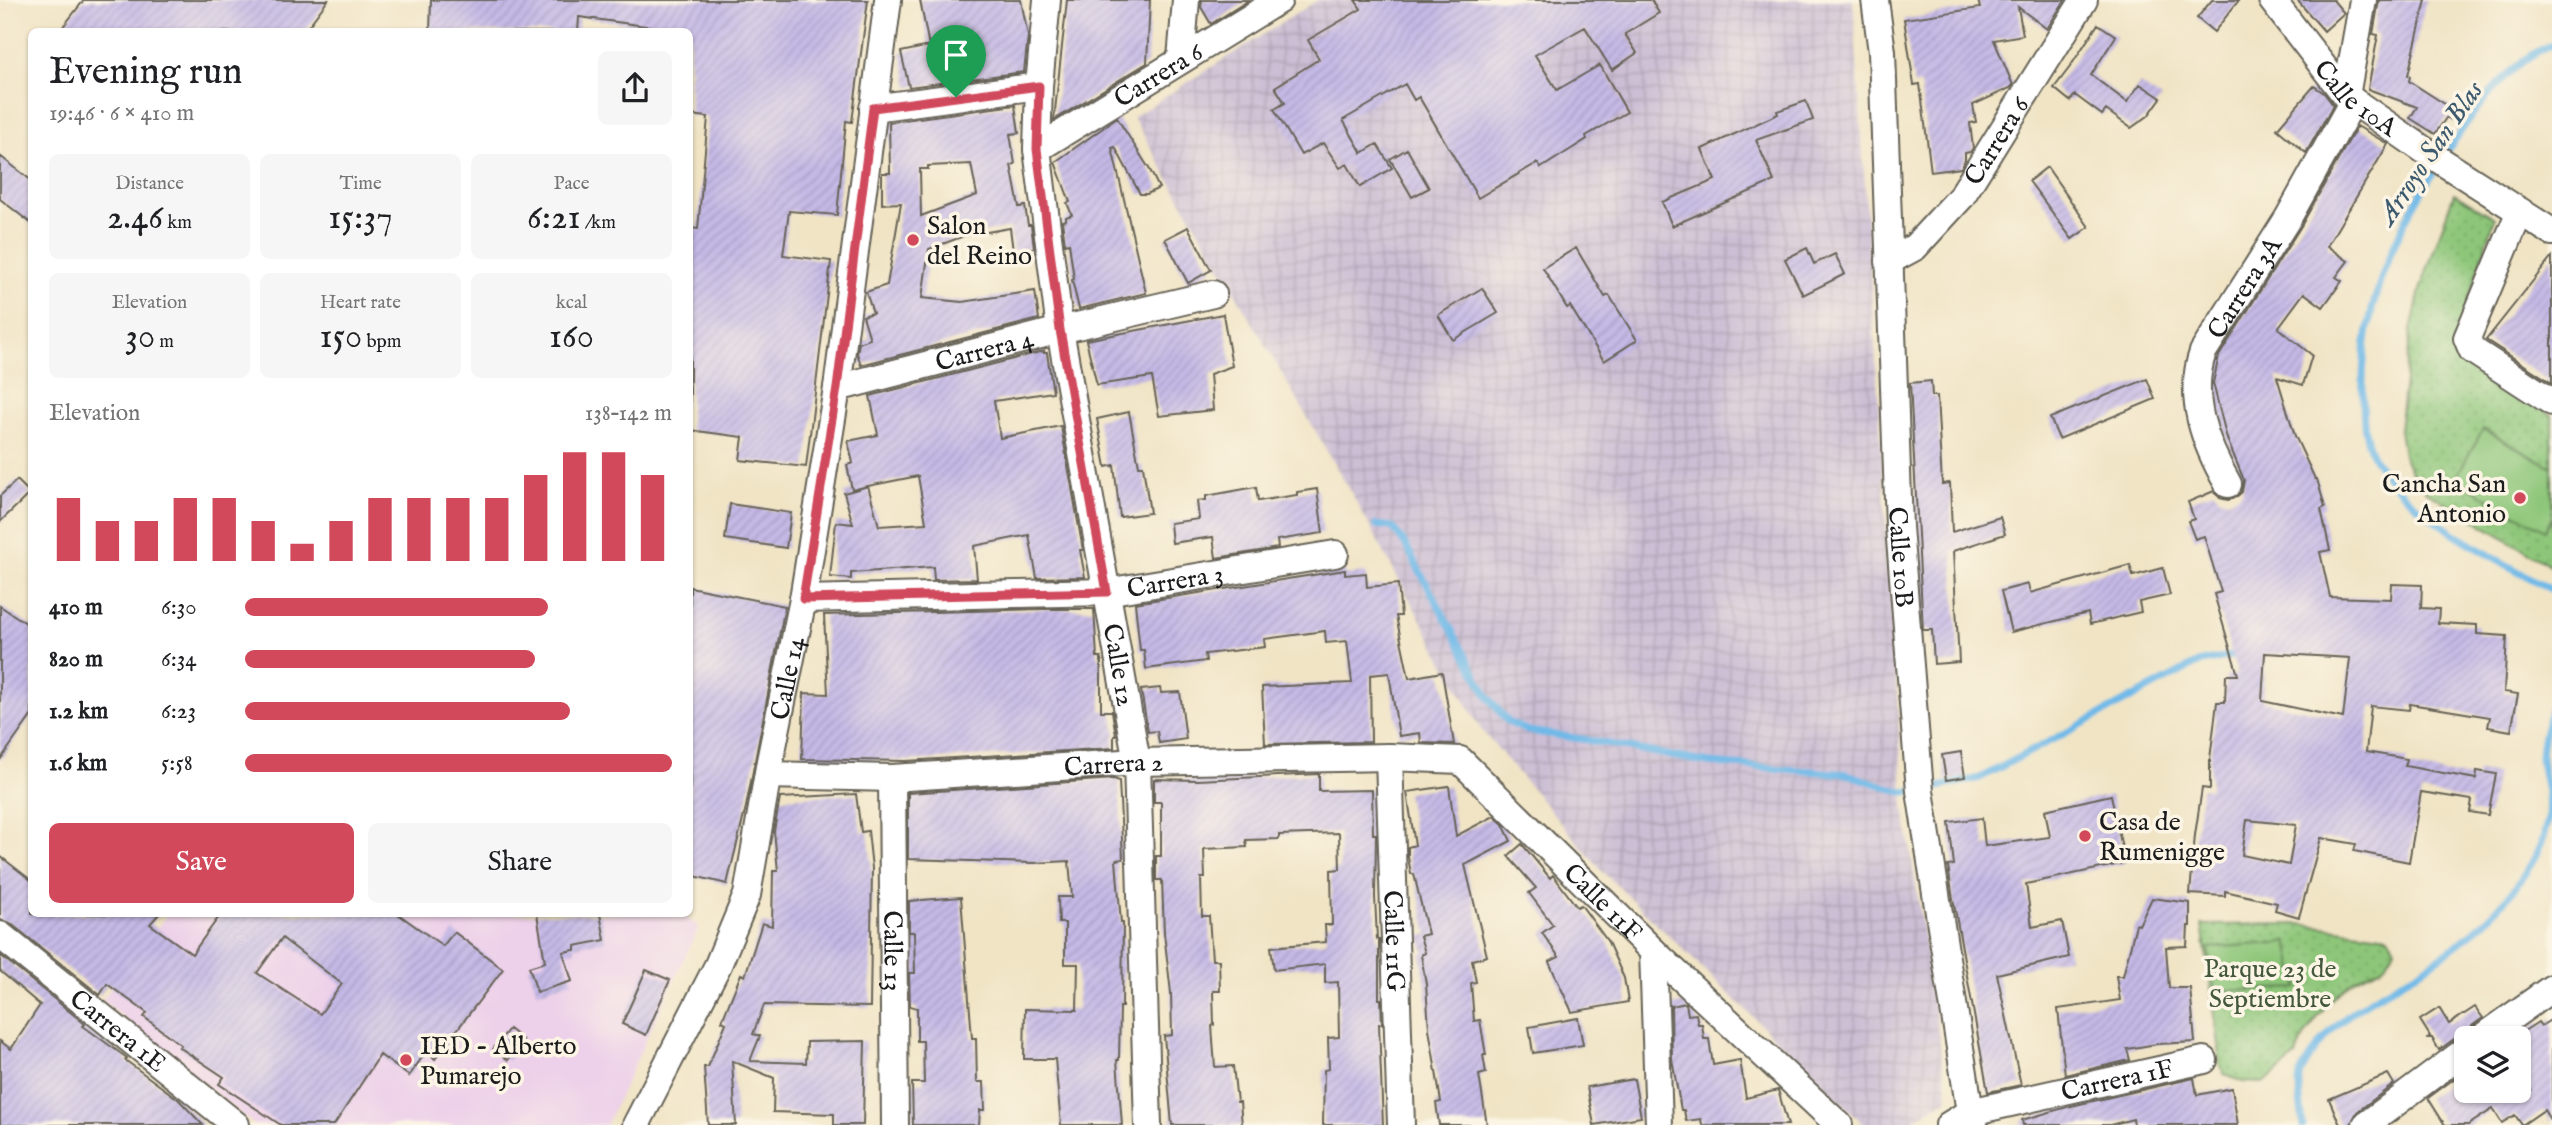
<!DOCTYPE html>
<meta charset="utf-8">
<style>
:root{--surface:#fff;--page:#f6f6f6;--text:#202124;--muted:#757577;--accent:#d1495b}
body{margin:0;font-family:"IM FELL English",serif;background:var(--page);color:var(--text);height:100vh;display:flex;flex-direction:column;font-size:26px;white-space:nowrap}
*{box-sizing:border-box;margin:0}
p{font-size:23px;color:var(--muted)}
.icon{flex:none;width:38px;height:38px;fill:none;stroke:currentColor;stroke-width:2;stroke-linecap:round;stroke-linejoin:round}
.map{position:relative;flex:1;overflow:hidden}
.details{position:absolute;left:28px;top:28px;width:665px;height:889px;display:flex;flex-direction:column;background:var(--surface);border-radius:10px;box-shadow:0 2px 5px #0004}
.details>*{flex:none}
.tools{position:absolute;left:2454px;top:1026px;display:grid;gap:14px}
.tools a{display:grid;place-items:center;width:77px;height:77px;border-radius:10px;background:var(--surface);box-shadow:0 2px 5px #0004;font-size:35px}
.pin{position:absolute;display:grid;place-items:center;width:60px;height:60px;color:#fff;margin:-72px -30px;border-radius:50% 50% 50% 0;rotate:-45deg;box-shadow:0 0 7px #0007}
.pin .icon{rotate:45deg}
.round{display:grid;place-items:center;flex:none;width:74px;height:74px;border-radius:10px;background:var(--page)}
.head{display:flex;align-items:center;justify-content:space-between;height:119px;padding:0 21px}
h1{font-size:38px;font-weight:600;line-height:52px}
.figures{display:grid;grid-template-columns:repeat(3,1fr);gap:10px;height:119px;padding:7px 21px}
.figures div{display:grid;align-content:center;border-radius:10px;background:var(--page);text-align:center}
.figures b{font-size:35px;font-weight:600}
.figures small{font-size:19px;font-weight:400}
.figures p{font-size:19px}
.chart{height:196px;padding:14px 21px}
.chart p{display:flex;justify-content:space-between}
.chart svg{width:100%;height:126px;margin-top:7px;stroke:var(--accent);stroke-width:6}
.cta{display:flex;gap:14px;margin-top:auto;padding:14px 21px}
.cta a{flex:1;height:80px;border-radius:10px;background:var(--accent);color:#fff;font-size:28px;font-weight:600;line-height:80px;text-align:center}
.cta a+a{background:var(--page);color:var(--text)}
ul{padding:0 21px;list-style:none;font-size:23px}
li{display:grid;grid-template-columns:112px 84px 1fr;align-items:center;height:52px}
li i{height:18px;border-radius:9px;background:var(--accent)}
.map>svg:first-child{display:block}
</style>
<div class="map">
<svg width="2552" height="1125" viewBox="0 0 2552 1125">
<defs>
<pattern id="industrial-grid" width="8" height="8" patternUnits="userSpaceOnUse" patternTransform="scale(1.75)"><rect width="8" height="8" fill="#ccbed4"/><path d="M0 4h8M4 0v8" fill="none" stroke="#afa3b5"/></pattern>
<pattern id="grass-dots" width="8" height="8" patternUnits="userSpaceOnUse" patternTransform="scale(1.75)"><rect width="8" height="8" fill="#8dc679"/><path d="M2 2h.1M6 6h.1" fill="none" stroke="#79aa68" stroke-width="1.8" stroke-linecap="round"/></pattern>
<pattern id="building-hatch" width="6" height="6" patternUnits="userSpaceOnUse" patternTransform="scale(1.75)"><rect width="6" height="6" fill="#c5b9e6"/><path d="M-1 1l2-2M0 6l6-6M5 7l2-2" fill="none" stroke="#a99ec5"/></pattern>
</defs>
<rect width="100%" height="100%" fill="#fcf5e5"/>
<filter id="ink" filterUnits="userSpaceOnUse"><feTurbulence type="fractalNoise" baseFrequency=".0143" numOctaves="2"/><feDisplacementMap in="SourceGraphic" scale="14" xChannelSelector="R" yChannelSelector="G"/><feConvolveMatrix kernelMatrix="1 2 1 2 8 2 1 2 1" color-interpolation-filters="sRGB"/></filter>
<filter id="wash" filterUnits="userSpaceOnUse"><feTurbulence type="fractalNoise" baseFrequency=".00686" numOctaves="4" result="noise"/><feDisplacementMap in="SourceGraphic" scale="28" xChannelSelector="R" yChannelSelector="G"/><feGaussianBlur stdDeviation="1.57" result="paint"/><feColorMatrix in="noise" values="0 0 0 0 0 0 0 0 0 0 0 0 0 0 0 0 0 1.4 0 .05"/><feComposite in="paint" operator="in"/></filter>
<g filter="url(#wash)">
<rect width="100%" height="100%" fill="#f0e4c5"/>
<path fill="#edd0e9" d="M168 914H681L699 927 606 1125H255L102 1000Z"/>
<path fill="url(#industrial-grid)" d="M1318 0H1853L1904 807 1948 1098 1906 1125H1865L1602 871 1480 728 1357 503 1133 117Z"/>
<path fill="url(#grass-dots)" stroke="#54714a" stroke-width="2" d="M2454 193 2495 218 2456 339 2502 380 2552 416V566L2427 492 2413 476 2403 455 2399 430 2411 330 2420 290Z
M2300 924 2389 936 2395 948C2384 974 2374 968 2354 980 2336 992 2299 1036 2296 1057L2263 1083 2243 1082 2225 1075 2219 1064V1045L2202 925Z"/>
<path fill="#8dc679" stroke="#54714a" stroke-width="2" d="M2483 429 2552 467V517L2545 530 2455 479Z
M2288 942 2298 988 2215 991 2208 948Z"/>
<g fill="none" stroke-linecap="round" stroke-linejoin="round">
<path stroke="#6fb9e8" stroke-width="7" d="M2445 155C2471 115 2506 64 2552 44
M2438 165C2392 236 2361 309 2363 395 2363 420 2364 445 2379 466 2417 520 2495 558 2552 590
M1376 525 1392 527 1405 544 1488 697 1508 722 1528 731 1582 739 1709 763 1847 774 1902 792 1920 791 1980 778 2198 663 2239 654
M2303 1125C2302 1109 2296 1087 2301 1072 2304 1066 2310 1059 2313 1054 2344 1006 2385 995 2430 964 2467 940 2502 910 2526 872 2540 851 2551 822 2548 797 2546 783 2541 768 2541 755 2542 738 2547 723 2552 708"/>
</g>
<g id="blocks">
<path fill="url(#building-hatch)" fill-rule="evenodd" d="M84 0H328L304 32H59Z
M431 0H868L852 122 846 121 837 215 789 211 783 255 831 261 806 467 740 460 743 437 690 430V228L698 229 708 117 690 115V32L579 17 578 32H430Z
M920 0H1021L1028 36 1024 72 909 87 901 52 929 46Z
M1067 0H1150L1147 63 1054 120Z
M1202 0H1249L1211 24 1201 7Z
M1355 0H1651L1659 13 1625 34 1637 53 1612 70 1585 27 1535 55 1557 90 1600 65 1627 112 1586 136 1587 139 1541 168 1537 163 1478 198 1419 97 1414 100 1405 84 1343 120 1362 153 1377 144 1392 168 1360 187 1347 164 1340 168 1323 143 1301 155 1274 109 1285 103 1275 87 1319 59 1308 40 1361 9Z
M1978 0H2065L2047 29 2018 7 2023 35 1994 40 2013 85 2010 88 1973 105 1976 122 1970 123 1973 148 1970 152 1965 153V160L1961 168 1931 172 1920 84 1914 85 1904 19 1980 8Z
M2212 0H2239L2214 32 2197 18Z
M2297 0H2333L2344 13 2324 31Z
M2379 0H2426L2408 75 2410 76 2409 81 2462 115 2458 123 2446 118 2435 134 2410 118 2417 107 2368 89 2378 35 2373 34Z
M2098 24 2116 36 2091 75 2127 102 2140 84 2161 98 2148 116 2131 128 2106 110 2102 115 2075 95 2070 101 2054 88 2070 67Z
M2314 86 2324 93 2333 105 2306 153 2277 129Z
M1806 101 1813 120 1756 140 1774 181 1672 226 1662 202 1715 180 1702 149 1778 114 1777 111Z
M1015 105 1019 133 1010 134 1015 164 1011 165 1019 207 1025 206 1028 225H1031L1034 248 1013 251 1010 228 964 236 929 249 922 298 962 302 1035 291 1039 319 861 365 857 353 859 343 870 339 863 316 873 313 866 292 887 285 901 203 882 204V173H890L889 122ZM971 164 977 195 921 216 920 169H928V166Z
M1117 118 1150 170 1159 188 1147 194H1140L1115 147 1112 148 1146 293 1079 309 1072 280 1074 279 1069 243 1065 244 1062 221 1066 220V217L1072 215 1067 203 1070 202 1055 162Z
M2357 126 2388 144 2327 246 2348 261 2336 277 2342 281 2323 307 2304 293 2278 328 2312 355 2303 385 2277 377 2295 436 2315 479H2317L2325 507 2321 509 2330 550 2320 552 2330 597 2391 599 2392 584 2422 585 2421 608 2439 609 2438 623 2477 625V634L2507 636 2504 692 2518 694 2511 731 2488 727 2490 717 2410 704 2409 710 2371 706 2366 752 2407 759 2405 766 2476 779 2477 771 2496 774 2488 815 2470 812 2472 800 2421 792 2409 862 2354 851 2356 844 2321 838 2299 917 2275 910 2277 903 2225 891V896L2190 894 2195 835 2202 788 2210 789V759L2217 702H2225L2226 675H2238L2214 594 2221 592 2204 536 2195 539 2188 521 2194 519 2188 502 2214 491 2220 498 2228 500 2236 497 2242 492 2244 480 2227 439 2213 383 2219 356 2301 226ZM2265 653 2350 658 2343 718 2262 701ZM2247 820 2296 825 2289 865 2242 855Z
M1407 149 1429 188 1412 197 1390 159Z
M0 156 32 181V224L0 199Z
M2047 167 2089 227 2072 239 2029 181Z
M1188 227 1211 270 1188 283 1165 239Z
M1576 248 1605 297 1609 295 1637 340 1604 361 1570 306 1567 308 1543 268Z
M1807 248 1814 264 1835 254 1845 274 1803 295 1785 259Z
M2552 257V383L2486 340Z
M1482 288 1498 313 1453 340 1438 315Z
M1223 314 1232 366 1210 374 1213 410 1159 416 1152 377 1097 385 1086 340Z
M1044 351V353H1047L1053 392 994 401 1000 438 1061 426 1083 550H1080L1085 577 1037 578 1029 535 974 546 977 579 934 580 933 567 851 573V579L830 577 836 522 853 524 844 493 868 486 852 490 847 465 853 463 848 441 878 435 870 396ZM918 476 926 523 879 526 868 486Z
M2147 379 2155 399 2059 439 2050 418Z
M1931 381 1932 396H1937L1942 484 1950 483 1952 532 2000 517 2005 534 1953 551 1959 662 1934 664 1932 630H1923L1910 383Z
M1129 412 1139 466H1143L1150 513 1120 517 1114 465 1106 467 1097 419Z
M17 480 30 493 0 522V496Z
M1256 487 1258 501 1297 495V492L1317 489 1323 533 1277 540 1278 548 1216 558 1213 537 1172 543 1170 523 1199 519 1197 501 1206 500V496Z
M730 504 791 513 786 548 725 539Z
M2130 565 2133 576 2163 568 2170 595 2139 602 2141 612 2090 624 2088 613 2011 632 2001 591 2028 584 2030 593Z
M1345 570V575L1366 573 1367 587 1398 584 1401 616H1396L1409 678 1442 672 1454 744 1421 743 1420 733 1399 736 1389 673 1370 675 1371 742 1265 744 1262 687 1352 683 1347 641 1326 643 1325 631 1264 639 1265 647 1205 654 1206 661 1146 669 1144 650H1140L1135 603Z
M690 587 785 606 746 807 727 884 690 875Z
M0 606 32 627V715L0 760Z
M1042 609H1094L1097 657H1101V711H1112L1116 735 1114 736V748L906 761 802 759 804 693 828 694 824 615Z
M1160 688 1161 693 1180 692 1186 739 1159 743 1157 731 1148 732 1141 690Z
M1961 752 1965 777 1946 780 1942 755Z
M1319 774V791L1372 790 1373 834H1376L1375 897 1377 939H1379V999H1381L1382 1024H1379L1383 1125H1323L1324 1070 1329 1069 1328 1038 1339 1037 1338 982 1325 983V964L1274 970 1271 947 1326 942 1325 925H1332L1331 870 1340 869 1339 833 1279 835V839L1246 840 1247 847 1204 849 1205 878H1201L1202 916H1209L1212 960H1219L1220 991H1213L1214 1025 1212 1026 1215 1067 1233 1066 1237 1102H1240L1242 1125H1172L1164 1036 1172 1035 1171 993 1164 933 1162 880H1156V856H1161V802H1154V779L1198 780Z
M1114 779 1119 781 1123 859 1116 860 1121 923H1123L1122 1007H1120L1119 1060H1117L1122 1125H1061L1055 1059H1024L1025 1009 1077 1010 1078 964H1065V923H1059L1058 897H1072L1069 861 1034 863 908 859V793Z
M1449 786 1456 836 1494 816 1503 824 1511 841 1465 865 1487 956 1472 960 1476 982 1471 983 1474 1021 1480 1020 1486 1055H1483L1486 1073 1479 1075 1487 1125H1439L1436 1103 1441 1102 1429 1029 1426 984 1421 955 1425 953 1420 936 1428 934 1414 874H1411L1408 857V847L1415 845 1407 792Z
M856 794 861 832 868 831 872 868 870 1007 764 1005 753 1034 760 1036 750 1061 806 1063 807 1042 865 1041 863 1125H834V1114L773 1112 774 1078 732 1061 736 1125H708L704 1067H708L726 1023 722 1021 741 974 745 976 762 923 772 926 773 871H778L774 831 780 798Z
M2111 795 2125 863 2026 884 2032 927 2062 921 2069 957 1997 974 2021 1085 1988 1092 1952 893 1948 866 1954 865 1949 822 1982 818 1985 846 2050 837 2045 810Z
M1522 844 1550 878 1553 875 1577 907 1581 905 1608 942 1624 978 1628 1002 1572 1012 1549 962 1559 957 1542 933 1553 925 1529 893 1536 888 1508 856Z
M0 856 32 881V914H159L150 924 192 954 221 914H398L443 946 454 932 503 969 435 1059 426 1052 409 1076 380 1055 334 1125H281L219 1084 224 1077 179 1047 181 1045 144 1017 147 1013 107 984 100 995 10 923 0 920ZM282 938 342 984 320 1014 257 973Z
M961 897 972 1038H976L977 1082H984L985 1110H980L979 1125H913L912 1083H924L923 1041H917V1008L910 1006 909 973H915L914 932H909V901Z
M2152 898 2190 903V926H2188L2187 946 2166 947 2169 988H2190L2195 1042 2157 1044 2127 1049 2130 1060 2065 1075 2058 1009 2120 1000 2116 976H2123L2136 924 2139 925Z
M537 914H600L605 940 575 946V950L563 952 572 981 537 992 529 967 545 962Z
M0 955 85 1024 83 1026 127 1058 125 1060 178 1099 203 1125H0V1041L11 1049 40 1005 0 971Z
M646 970 670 980 646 1035 622 1024Z
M1686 1003 1688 1015 1696 1014 1698 1024H1702L1704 1039H1709L1713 1065 1740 1060 1746 1098 1778 1090 1788 1125H1702L1701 1119 1686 1121 1684 1110H1681L1672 1059 1671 1006Z
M2475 1007 2483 1018 2472 1026 2467 1035 2457 1037 2439 1050 2432 1038H2428L2430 1036 2420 1020 2439 1008 2449 1024Z
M1578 1018 1583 1045 1533 1053 1529 1027Z
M2552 1019V1123L2544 1110 2522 1125 2515 1115 2502 1123 2493 1109 2468 1125H2445L2428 1098 2466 1070V1090H2531L2518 1069V1035L2538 1022 2541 1026Z
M509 1029 523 1040 508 1060 493 1049Z
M2388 1074 2394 1084 2357 1112 2351 1125H2340L2329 1099Z
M2194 1078 2197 1095 2232 1088 2238 1125H2134L2133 1119 2110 1125H2023L2022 1120 2067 1107Z
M1634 1079 1641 1117 1594 1125 1587 1087Z"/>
</g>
</g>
<g filter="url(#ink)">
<use href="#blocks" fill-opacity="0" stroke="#666257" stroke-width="2"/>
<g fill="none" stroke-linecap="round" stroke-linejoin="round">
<g stroke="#666257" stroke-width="30">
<g id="minor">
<path id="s1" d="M1047 0 1039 86 1037 149 1060 330 1137 762 1148 1125"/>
<path id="s2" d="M1875 0 1882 52 1899 527 1920 791 1970 1112 1974 1125"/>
<path id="s3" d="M2272 0 2346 96 2424 150 2552 232"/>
<path d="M1181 59 1186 0"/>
<path d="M2346 96 2363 0"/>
<path d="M873 108 1039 86"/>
<path id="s4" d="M1037 149 1279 0"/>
<path d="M2520 211 2467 338 2472 350 2552 402"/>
<path id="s5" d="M1889 261 1915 247 1961 197 2084 0"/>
<path id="s6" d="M837 388 1060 330 1213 294"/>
<path id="s7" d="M2228 484C2205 444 2187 397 2203 352L2288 218 2353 101"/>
<path id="s8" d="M803 599 1106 592 1335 554"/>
<path id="s9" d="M1389 757 1401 1125"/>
<path id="s10" d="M768 775 892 778 1137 762 1389 757 1460 760 1653 951 1659 1125"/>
<path id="s11" d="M892 778 895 1125"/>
<path id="s12" d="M0 935 236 1125"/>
<path d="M1653 951 1839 1125"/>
<path d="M2482 1038 2552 988"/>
<path id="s13" d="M636 1125 718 965 747 895 770 761 803 599 837 388 888 0"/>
<path id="s14" d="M1949 1125 1970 1112 2204 1060"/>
<path d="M2366 1125 2466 1050"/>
</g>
</g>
<use href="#minor" stroke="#fff" stroke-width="26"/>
</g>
</g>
<g fill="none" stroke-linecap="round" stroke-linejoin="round" filter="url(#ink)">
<g stroke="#fff" stroke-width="14">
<path id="route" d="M1039 86 1037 149 1060 330 1107 592 803 599 837 388 873 108Z"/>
</g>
<use href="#route" stroke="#d1495b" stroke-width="9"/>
</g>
<g fill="#d1495b" stroke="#fcf5e5" stroke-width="2.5">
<circle cx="913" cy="240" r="7"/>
<circle cx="2520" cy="498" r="7"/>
<circle cx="2085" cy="836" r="7"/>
<circle cx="406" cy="1060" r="7"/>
</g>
<g text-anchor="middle" stroke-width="7" stroke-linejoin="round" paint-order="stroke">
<g font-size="26" fill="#1c1c1c" stroke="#fcf5e5">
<text dy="9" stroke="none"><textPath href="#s4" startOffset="142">Carrera 6</textPath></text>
<text dy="9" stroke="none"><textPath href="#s3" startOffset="130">Calle 10A</textPath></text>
<text dy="9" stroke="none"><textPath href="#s5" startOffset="164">Carrera 6</textPath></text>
<text dy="9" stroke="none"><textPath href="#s7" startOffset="215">Carrera 3A</textPath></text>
<text dy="9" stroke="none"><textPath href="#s6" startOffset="152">Carrera 4</textPath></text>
<text dy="9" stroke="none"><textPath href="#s2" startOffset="558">Calle 10B</textPath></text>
<text dy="9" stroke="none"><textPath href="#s8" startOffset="373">Carrera 3</textPath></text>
<text dy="9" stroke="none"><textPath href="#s1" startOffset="672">Calle 12</textPath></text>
<text dy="9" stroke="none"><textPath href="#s13" startOffset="476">Calle 14</textPath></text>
<text dy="9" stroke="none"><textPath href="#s10" startOffset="346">Carrera 2</textPath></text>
<text dy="9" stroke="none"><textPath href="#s10" startOffset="894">Calle 11F</textPath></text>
<text dy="9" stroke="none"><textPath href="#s9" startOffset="184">Calle 11G</textPath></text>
<text dy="9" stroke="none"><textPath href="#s11" startOffset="173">Calle 13</textPath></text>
<text dy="9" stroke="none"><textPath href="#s12" startOffset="152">Carrera 1E</textPath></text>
<text dy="9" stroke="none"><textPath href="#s14" startOffset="175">Carrera 1F</textPath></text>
</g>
<g font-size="26" fill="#1c1c1c" stroke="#fcf5e5" text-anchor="start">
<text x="927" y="234">Salon<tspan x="927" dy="30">del Reino</tspan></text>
<text x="2506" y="492" text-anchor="end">Cancha San<tspan x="2506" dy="30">Antonio</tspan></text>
<text x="2099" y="830">Casa de<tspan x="2099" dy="30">Rumenigge</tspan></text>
<text x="420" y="1054">IED - Alberto<tspan x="420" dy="30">Pumarejo</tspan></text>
</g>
<g font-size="26" fill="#44583d" stroke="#fcf5e5">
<text x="2270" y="977">Parque 23 de<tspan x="2270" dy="30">Septiembre</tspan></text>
</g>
<g font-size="28" font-style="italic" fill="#3d5b6e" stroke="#fcf5e5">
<text transform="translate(2429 152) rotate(-56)" y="10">Arroyo San Blas</text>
</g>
</g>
</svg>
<div class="tools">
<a><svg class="icon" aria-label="layers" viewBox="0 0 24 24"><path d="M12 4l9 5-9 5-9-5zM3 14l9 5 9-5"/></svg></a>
</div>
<div class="pin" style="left:956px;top:97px;background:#1e9e55"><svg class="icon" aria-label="arrive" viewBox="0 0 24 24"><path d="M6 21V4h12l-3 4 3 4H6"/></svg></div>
<section class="details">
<div class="head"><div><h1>Evening run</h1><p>19:46 · 6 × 410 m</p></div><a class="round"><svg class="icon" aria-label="share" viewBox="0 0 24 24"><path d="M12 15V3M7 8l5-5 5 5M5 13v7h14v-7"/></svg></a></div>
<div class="figures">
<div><p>Distance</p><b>2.46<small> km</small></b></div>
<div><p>Time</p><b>15:37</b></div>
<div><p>Pace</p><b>6:21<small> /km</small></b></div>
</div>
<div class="figures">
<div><p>Elevation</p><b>30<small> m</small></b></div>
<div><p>Heart rate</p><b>150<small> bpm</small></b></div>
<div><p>kcal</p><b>160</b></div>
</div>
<div class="chart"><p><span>Elevation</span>138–142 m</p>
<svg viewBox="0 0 160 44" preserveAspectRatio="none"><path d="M5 44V22M15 44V30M25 44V30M35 44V22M45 44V22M55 44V30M65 44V38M75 44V30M85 44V22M95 44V22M105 44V22M115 44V22M125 44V14M135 44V6M145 44V6M155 44V14"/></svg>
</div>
<ul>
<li><b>410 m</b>6:30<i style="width:71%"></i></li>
<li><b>820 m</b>6:34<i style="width:68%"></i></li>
<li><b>1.2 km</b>6:23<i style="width:76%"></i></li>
<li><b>1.6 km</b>5:58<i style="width:100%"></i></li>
</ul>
<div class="cta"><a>Save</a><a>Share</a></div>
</section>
</div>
